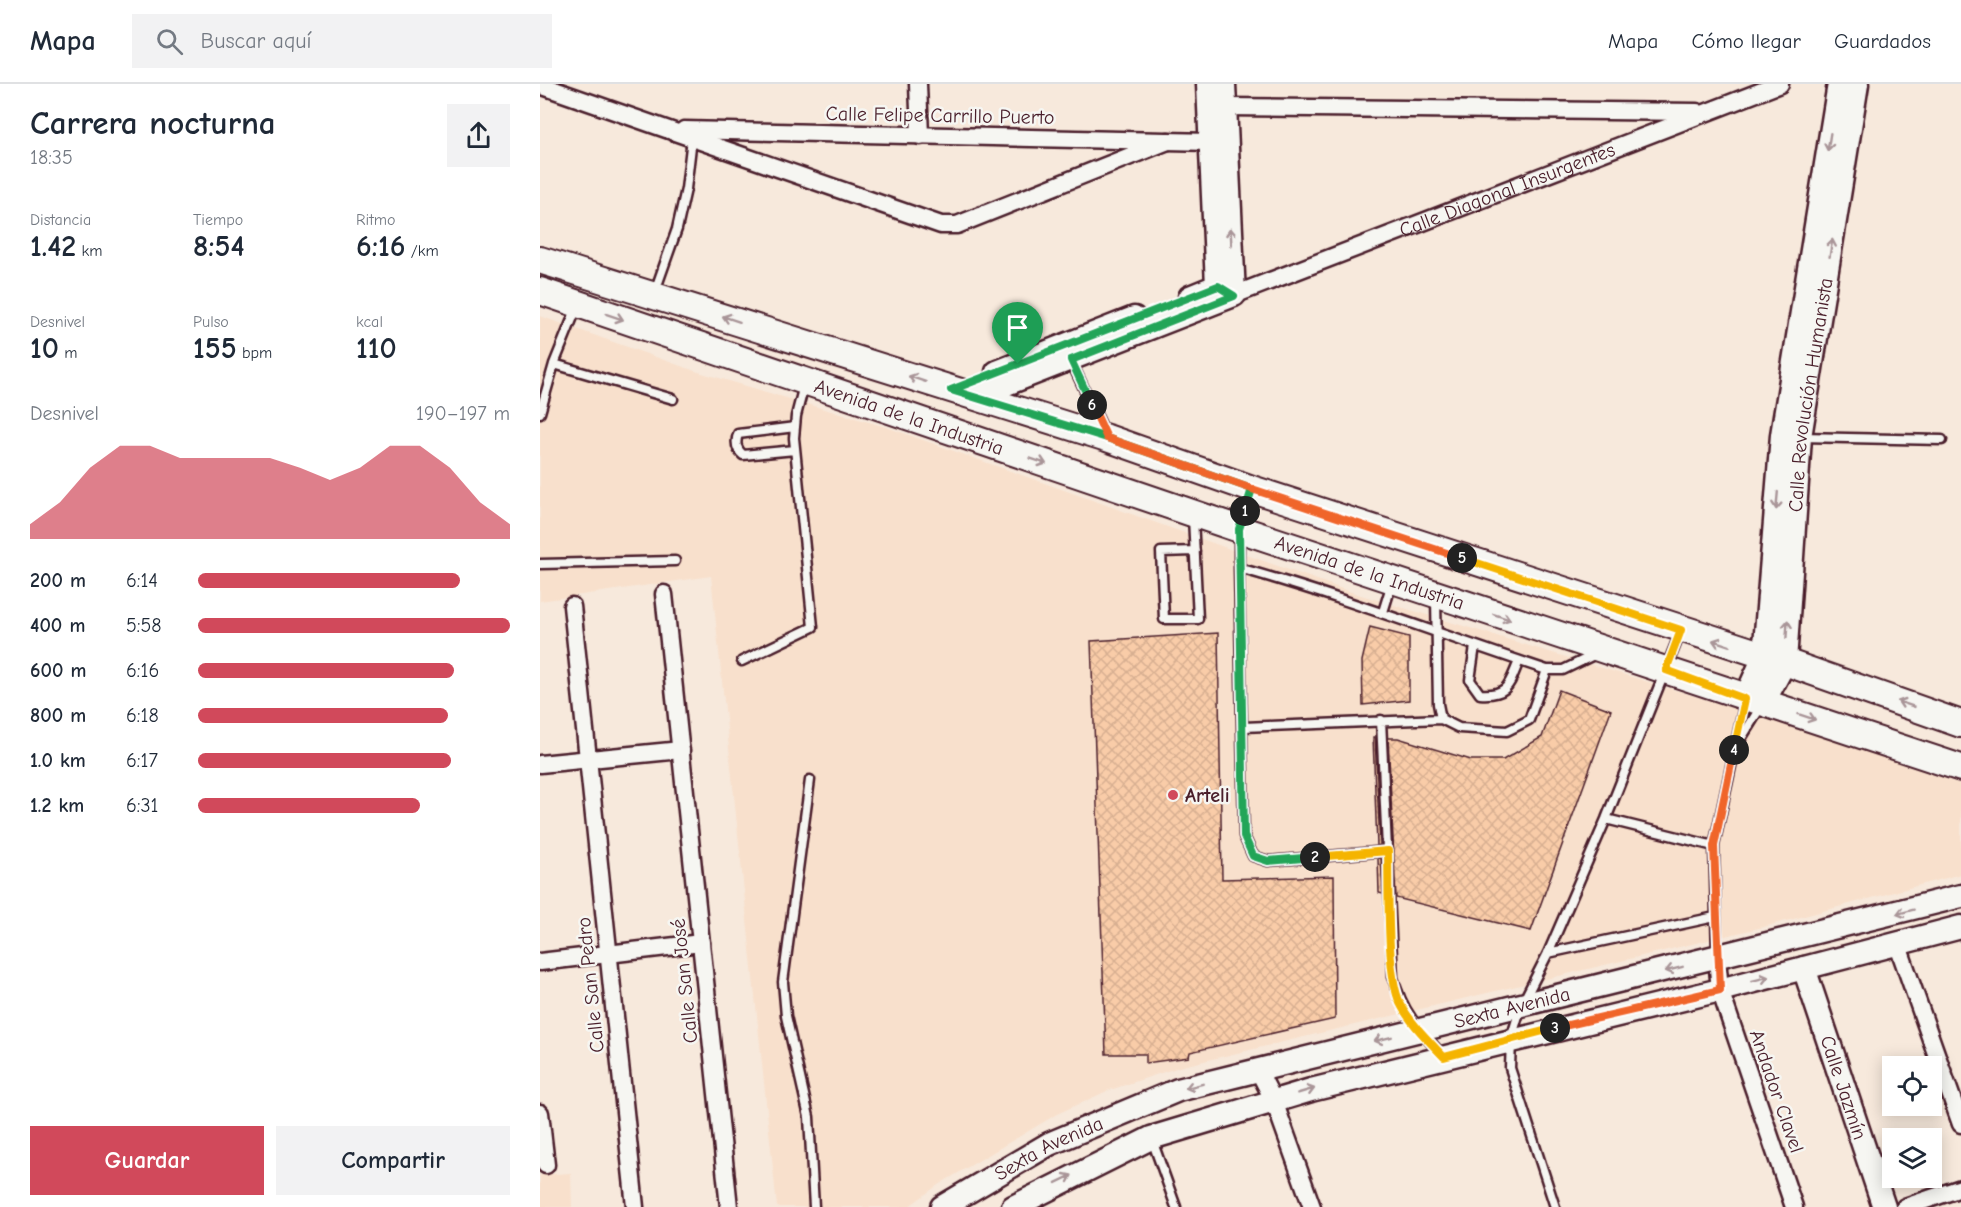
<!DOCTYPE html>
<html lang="es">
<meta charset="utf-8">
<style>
:root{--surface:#fff;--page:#f2f2f3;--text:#1f2937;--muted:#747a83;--line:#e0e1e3;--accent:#d1495b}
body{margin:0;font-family:"Comic Neue",sans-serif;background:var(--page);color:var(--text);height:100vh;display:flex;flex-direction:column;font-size:22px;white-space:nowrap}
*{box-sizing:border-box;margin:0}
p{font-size:20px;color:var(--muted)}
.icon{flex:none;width:33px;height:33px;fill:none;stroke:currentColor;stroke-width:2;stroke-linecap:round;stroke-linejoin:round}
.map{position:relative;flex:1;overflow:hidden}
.side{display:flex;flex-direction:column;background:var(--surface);width:540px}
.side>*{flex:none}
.controls{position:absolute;left:1342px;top:972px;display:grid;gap:12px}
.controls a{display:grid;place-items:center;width:60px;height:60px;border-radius:0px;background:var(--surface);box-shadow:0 3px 15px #0003;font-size:30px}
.pin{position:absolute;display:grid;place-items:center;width:51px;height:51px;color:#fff;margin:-62px -26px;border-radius:50% 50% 50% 0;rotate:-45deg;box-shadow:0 0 6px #0007}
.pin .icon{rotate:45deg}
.km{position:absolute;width:30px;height:30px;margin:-15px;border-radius:50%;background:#222;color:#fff;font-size:16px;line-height:30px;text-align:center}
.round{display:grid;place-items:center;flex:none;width:63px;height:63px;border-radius:0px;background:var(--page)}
.headline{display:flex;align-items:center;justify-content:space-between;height:102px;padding:0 30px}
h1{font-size:33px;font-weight:800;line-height:45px}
.figures{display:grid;grid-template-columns:repeat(3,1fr);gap:9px;height:102px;padding:6px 30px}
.figures div{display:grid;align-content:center}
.figures b{font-size:30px;font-weight:800}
.figures small{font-size:16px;font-weight:400}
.figures p{font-size:16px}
.chart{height:168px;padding:12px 30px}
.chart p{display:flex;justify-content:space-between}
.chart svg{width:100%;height:108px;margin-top:6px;fill:var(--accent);opacity:.7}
.cta{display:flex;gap:12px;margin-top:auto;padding:12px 30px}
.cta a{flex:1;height:69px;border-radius:0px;background:var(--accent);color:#fff;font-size:24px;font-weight:800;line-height:69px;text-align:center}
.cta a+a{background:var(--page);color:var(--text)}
ul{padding:0 30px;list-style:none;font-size:20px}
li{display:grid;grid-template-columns:96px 72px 1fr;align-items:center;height:45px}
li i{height:15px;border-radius:8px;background:var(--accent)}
header{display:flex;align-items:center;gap:36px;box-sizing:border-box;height:84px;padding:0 30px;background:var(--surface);border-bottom:2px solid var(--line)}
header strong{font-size:28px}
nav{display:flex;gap:33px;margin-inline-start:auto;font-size:21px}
.search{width:420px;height:54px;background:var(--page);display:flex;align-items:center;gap:15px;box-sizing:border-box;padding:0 21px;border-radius:0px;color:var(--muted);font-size:22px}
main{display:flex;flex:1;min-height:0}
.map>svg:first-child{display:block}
</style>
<header>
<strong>Mapa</strong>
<div class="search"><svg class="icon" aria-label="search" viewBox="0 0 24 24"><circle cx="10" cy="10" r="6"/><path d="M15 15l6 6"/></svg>Buscar aquí</div>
<nav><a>Mapa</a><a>Cómo llegar</a><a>Guardados</a></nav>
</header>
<main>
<section class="side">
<div class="headline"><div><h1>Carrera nocturna</h1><p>18:35</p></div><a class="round"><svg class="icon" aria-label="share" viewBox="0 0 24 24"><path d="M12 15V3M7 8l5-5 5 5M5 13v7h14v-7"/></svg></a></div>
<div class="figures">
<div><p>Distancia</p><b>1.42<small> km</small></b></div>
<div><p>Tiempo</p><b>8:54</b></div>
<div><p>Ritmo</p><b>6:16<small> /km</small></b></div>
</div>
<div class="figures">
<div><p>Desnivel</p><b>10<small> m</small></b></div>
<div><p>Pulso</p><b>155<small> bpm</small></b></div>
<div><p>kcal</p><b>110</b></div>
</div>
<div class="chart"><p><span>Desnivel</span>190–197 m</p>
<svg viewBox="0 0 160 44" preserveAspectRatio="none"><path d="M0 44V38L10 29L20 15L30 6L40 6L50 11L60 11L70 11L80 11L90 15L100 20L110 15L120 6L130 6L140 15L150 29L160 38V44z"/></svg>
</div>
<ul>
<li><b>200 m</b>6:14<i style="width:84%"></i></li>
<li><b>400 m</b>5:58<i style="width:100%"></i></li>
<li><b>600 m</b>6:16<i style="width:82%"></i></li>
<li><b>800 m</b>6:18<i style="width:80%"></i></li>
<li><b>1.0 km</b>6:17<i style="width:81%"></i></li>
<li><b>1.2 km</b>6:31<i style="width:71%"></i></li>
</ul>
<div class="cta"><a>Guardar</a><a>Compartir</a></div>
</section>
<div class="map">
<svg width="1421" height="1123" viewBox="0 0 1421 1123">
<defs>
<pattern id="building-cross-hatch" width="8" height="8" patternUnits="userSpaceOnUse" patternTransform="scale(1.5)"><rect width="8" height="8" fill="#f9cca8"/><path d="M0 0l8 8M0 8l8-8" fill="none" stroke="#d7af91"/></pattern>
</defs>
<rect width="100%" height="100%" fill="#f7e9dc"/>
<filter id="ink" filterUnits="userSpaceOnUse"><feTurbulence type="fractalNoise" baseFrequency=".0167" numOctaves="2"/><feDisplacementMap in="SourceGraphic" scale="12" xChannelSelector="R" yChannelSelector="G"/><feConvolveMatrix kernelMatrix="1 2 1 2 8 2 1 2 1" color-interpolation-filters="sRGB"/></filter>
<g filter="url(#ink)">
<path fill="#f8e0cc" d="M0 232 155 287 349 344 811 508 1234 636 1421 700V790L1227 842 639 983 567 1007 517 1030 398 1101 368 1123H237L171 492 0 517Z
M31 1089 32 1123H0V1091Z"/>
<path fill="url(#building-cross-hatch)" stroke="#4a1f2b" stroke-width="1.5" d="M830 543 869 553V616L823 621 822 577Z
M678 549 682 795 794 792 795 935 650 968 649 973 606 979V970H566L551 557Z
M1019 606 1071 626 991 847 856 814 848 654H858L931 676H963L1002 653Z
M833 653H835L840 761 837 762Z
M838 774H841L843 810 839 809Z"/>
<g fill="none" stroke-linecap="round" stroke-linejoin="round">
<g stroke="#4a1f2b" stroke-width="13">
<path id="lane" d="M114 210 137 145 146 105 152 54
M531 277 564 347
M14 280 133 315
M0 329 14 280 37 223
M255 343 198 350C195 359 196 365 203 371L255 366
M1261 353 1402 356
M653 433 658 535H624L621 468 655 467
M0 480 135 477
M699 484V445L711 409
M896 515 898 620 901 635 919 644 967 647 989 636 1007 586
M843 528 852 499
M935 562 930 596 940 610C969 612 969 600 979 577
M202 577 273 543 254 354 256 332 264 301
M841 636 853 893C862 928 879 946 903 972
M704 643 901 635
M1197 661 1222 621
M270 696 243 898 246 932 269 1033 274 1123
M1066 735 1174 762
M848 767 728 777 713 772 704 752 699 484C803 513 904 552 1007 586H1023L1056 570
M1008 869 1175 833
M1177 871 1174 762 1205 617
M612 1056 636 1123
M1015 1123 970 984 971 955 981 922 1008 869 1066 735 1141 547"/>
</g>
<g stroke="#4a1f2b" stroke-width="21">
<g id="street">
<path d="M378 0 380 52"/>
<path d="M0 1 401 141H417L628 57"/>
<path d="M685 23 1157 28"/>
<path d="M144 46 671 58"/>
<path id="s1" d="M685 206 694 211 1240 0"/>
<path d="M124 510 189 1123"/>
<path d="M32 522 95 1123"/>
<path d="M0 680 141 666"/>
<path d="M1357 859 1421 1040"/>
<path d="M1177 874 1180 906 1254 1123"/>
<path d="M0 878 161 859"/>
<path d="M718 986 734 1017 772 1123"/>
<path d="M0 1029 6 1081"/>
<path d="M1365 1123 1421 1104"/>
</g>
</g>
<g stroke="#4a1f2b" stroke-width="27">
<g id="secondary">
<path d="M650 213 677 202 668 0"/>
<path d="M457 288 594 234"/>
<path d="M433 313 694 211 684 0"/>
<path d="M1205 615 1224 573 1242 351 1299 0"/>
<path id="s2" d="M1223 619 1245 578 1260 353 1317 0"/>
<path id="s3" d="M1264 884 1344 1123"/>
<path id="s4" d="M402 1123 509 1060 638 1006 1421 812"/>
<path d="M473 1123 611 1054 771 1006 1180 906 1421 843"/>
</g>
</g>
<g stroke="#4a1f2b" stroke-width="30">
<g id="primary">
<path d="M0 176 567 354 712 405 1245 578 1421 640"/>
<path id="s5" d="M0 207 699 445 1421 684"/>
</g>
</g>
<use href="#lane" stroke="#f6f6f2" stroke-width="8"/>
<use href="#street" stroke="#f6f6f2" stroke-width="16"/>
<use href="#secondary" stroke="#f6f6f2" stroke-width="22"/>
<use href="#primary" stroke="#f6f6f2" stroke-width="26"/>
</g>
<defs><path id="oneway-shaft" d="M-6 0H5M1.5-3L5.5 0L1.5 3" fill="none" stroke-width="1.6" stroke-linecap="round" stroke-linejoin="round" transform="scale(1.5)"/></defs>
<g stroke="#a99598">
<use href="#oneway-shaft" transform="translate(1289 58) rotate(99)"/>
<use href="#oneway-shaft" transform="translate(691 153) rotate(-93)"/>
<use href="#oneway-shaft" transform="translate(1291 164) rotate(-81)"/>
<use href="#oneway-shaft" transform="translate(75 233) rotate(19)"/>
<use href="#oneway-shaft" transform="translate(191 235) rotate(-162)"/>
<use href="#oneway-shaft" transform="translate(377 295) rotate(-162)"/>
<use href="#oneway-shaft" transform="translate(498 377) rotate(19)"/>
<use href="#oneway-shaft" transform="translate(1237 417) rotate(95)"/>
<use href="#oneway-shaft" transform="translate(962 533) rotate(18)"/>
<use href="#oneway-shaft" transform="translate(1247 545) rotate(-86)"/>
<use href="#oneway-shaft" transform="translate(1181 559) rotate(-162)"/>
<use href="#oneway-shaft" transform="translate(1366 620) rotate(-161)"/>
<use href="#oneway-shaft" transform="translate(1267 633) rotate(18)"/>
<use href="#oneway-shaft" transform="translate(1365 828) rotate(165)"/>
<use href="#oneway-shaft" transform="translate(1134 885) rotate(166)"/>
<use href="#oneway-shaft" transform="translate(1220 895) rotate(-14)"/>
<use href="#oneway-shaft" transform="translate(843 955) rotate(166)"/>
<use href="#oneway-shaft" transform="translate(654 1002) rotate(166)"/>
<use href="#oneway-shaft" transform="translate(766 1007) rotate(-16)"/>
<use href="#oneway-shaft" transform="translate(524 1095) rotate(-26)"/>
</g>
</g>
<g fill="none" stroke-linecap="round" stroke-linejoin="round" filter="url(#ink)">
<g stroke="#fff" stroke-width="12">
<path id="split-1" d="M478 280 411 306 567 354 712 405 705 427"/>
</g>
<g stroke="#fff" stroke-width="12">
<path id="split-2" d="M705 427 699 445 704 752 713 772 728 777 775 773"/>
</g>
<g stroke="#fff" stroke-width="12">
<path id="split-3" d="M775 773 848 767C849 803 846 890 860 919 870 939 889 957 904 973L1015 944"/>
</g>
<g stroke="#fff" stroke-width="12">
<path id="split-4" d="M1015 944 1180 906 1174 762 1194 666"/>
</g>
<g stroke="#fff" stroke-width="12">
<path id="split-5" d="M922 474 1141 546 1126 586 1205 615 1194 666"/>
</g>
<g stroke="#fff" stroke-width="12">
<path id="split-6" d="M552 321 567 354 712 405 922 474"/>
</g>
<g stroke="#fff" stroke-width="12">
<path id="split-7" d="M478 280 678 202 694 212 531 276 552 321"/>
</g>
<use href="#split-1" stroke="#22a559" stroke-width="8"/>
<use href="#split-2" stroke="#22a559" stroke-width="8"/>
<use href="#split-3" stroke="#f5b400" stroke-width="8"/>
<use href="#split-4" stroke="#f0652b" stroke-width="8"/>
<use href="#split-5" stroke="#f5b400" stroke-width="8"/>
<use href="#split-6" stroke="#f0652b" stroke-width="8"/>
<use href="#split-7" stroke="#22a559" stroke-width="8"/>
</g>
<circle fill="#d1495b" stroke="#f6f6f2" stroke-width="2" cx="633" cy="711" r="6"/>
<g text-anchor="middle" stroke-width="5" stroke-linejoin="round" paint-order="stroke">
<g font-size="20" fill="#4a1f2b" stroke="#f6f6f2">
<text transform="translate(400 31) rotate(1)" y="7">Calle Felipe Carrillo Puerto</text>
<text dy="7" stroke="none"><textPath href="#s1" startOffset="303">Calle Diagonal Insurgentes</textPath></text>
<text dy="7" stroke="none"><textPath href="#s2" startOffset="315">Calle Revolución Humanista</textPath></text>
<text dy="7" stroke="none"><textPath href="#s5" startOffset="390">Avenida de la Industria</textPath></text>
<text dy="7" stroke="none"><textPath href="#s5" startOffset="876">Avenida de la Industria</textPath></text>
<text transform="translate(144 897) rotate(-96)" y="7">Calle San José</text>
<text transform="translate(50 901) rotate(-96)" y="7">Calle San Pedro</text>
<text dy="7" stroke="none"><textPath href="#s4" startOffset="608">Sexta Avenida</textPath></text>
<text dy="7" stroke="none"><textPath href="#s3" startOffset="126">Calle Jazmín</textPath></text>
<text transform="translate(1237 1007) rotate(71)" y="7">Andador Clavel</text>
<text dy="7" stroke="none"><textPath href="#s4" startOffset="122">Sexta Avenida</textPath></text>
</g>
<g font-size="20" font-weight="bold" fill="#4a1f2b" stroke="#f6f6f2" text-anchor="start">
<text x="645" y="718">Arteli</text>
</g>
</g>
</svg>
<div class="controls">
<a><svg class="icon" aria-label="locate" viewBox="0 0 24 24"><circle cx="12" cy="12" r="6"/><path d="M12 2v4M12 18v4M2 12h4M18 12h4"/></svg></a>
<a><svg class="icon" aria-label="layers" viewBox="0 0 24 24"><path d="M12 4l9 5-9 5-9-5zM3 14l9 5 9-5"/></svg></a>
</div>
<div class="pin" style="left:478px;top:280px;background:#1e9e55"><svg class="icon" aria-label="arrive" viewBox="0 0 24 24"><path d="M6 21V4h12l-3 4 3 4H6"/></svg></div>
<b class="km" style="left:705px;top:427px">1</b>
<b class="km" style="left:775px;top:773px">2</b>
<b class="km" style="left:1015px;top:944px">3</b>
<b class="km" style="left:1194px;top:666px">4</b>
<b class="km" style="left:922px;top:474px">5</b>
<b class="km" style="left:552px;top:321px">6</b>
</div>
</main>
